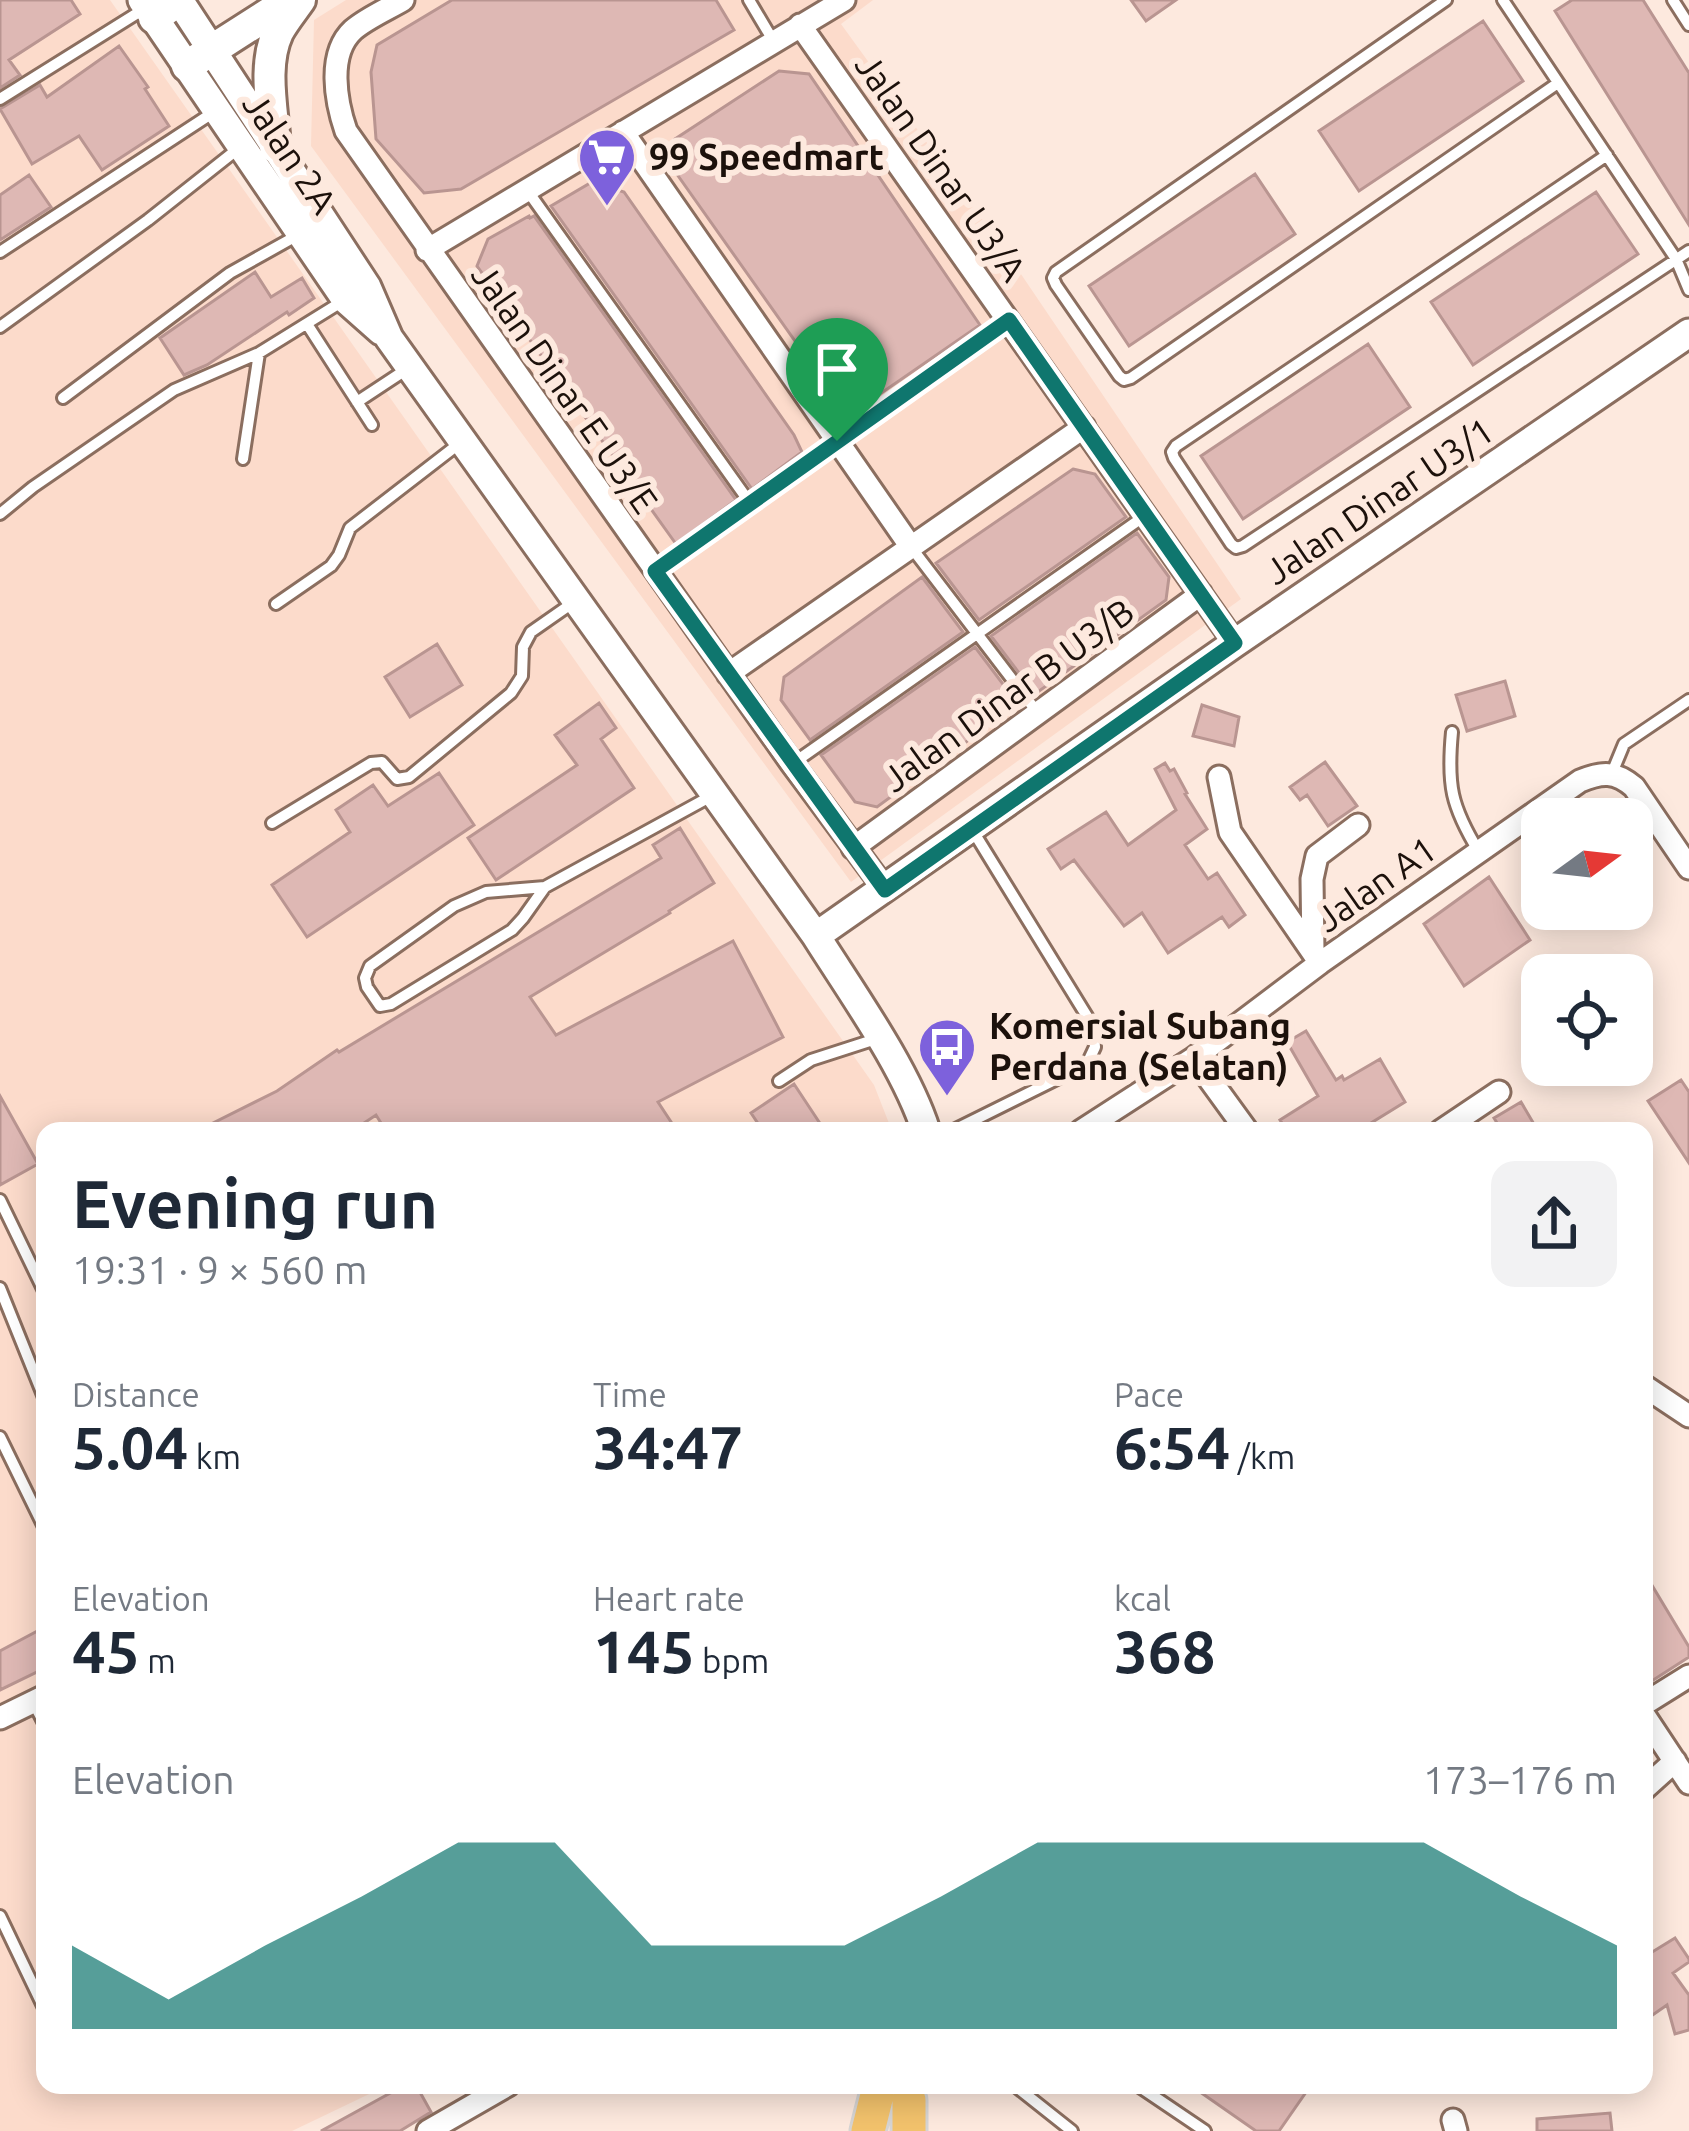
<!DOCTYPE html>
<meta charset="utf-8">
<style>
:root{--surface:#fff;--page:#f2f2f3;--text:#1f2937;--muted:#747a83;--accent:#0f766e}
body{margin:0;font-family:Ubuntu,sans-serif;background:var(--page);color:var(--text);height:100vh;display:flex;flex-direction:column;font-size:45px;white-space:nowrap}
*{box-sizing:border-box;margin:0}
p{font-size:39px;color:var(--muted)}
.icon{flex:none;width:66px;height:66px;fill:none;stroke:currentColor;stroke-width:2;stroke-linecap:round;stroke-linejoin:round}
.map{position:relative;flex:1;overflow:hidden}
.drawer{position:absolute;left:36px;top:1122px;width:1617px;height:972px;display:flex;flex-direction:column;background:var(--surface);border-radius:24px;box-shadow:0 6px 30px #0003}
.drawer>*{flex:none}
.needle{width:78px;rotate:75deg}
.buttons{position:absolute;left:1521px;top:798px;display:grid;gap:24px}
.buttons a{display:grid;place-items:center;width:132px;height:132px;border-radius:24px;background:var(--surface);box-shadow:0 6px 30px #0003;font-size:60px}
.pin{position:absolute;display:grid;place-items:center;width:102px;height:102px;color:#fff;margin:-123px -51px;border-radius:50% 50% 50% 0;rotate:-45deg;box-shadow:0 0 12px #0007}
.pin .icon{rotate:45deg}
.round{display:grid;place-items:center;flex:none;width:126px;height:126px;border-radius:24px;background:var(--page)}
.head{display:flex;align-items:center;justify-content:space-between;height:204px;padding:0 36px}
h1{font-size:66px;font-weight:600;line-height:90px}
.stats{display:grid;grid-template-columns:repeat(3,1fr);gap:18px;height:204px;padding:12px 36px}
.stats div{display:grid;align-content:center}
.stats b{font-size:60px;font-weight:600}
.stats small{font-size:33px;font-weight:400}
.stats p{font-size:33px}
.chart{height:336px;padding:24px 36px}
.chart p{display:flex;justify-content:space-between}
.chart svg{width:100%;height:216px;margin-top:12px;fill:var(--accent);opacity:.7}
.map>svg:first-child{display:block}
</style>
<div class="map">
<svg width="1689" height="2131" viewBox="0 0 1689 2131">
<rect width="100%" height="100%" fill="#fde9de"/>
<path fill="#fcdbcb" d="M0 0H110L874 1085 892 1131H45V2085H388L292 2131H0Z
M346 0H873L841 24 1006 252 1241 599 851 882 311 146 314 20Z"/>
<path fill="#deb8b4" stroke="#b99591" stroke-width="3" d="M0 0H71L80 14 9 60 20 75 0 88Z
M452 0H716L734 30 461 189 424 193 376 139 371 72 377 45Z
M1131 0H1176L1146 21Z
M1572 0H1643L1689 73V225L1555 11Z
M1483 21 1523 81 1359 191 1319 131Z
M119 46 148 87 145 89 169 126 102 170 79 136 32 164 0 109 40 85 47 97Z
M779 71 809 74 980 325 848 416 669 163 675 139Z
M1255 174 1295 234 1129 346 1089 286Z
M29 175 51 207 0 240V195Z
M592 182 624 192 794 435 802 452 752 489 551 206Z
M1596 192 1638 254 1473 365 1431 302Z
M529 216 530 218 534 216 736 500 676 544 477 266 488 239Z
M255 272 271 297 302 278 314 298 289 315 287 312 207 365 184 375 160 338Z
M1368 344 1410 407 1243 519 1201 456Z
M1073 469 1095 474 1126 517 979 620 936 563Z
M1137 533 1169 577 1166 600 1035 694 991 636Z
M922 577 963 632 810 740 781 700 784 677Z
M437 644 462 685 410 717 385 677Z
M975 647 1018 704 877 807 855 802 821 755Z
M1505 681 1515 716 1467 731 1456 695Z
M599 703 616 728 601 739 634 788 496 880 468 838 577 765 555 735Z
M1202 705 1239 717 1234 746 1193 736Z
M1325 762 1357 806 1328 826 1307 795 1300 800 1290 787Z
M1165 763 1170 771 1174 769 1187 793 1185 794 1207 829 1185 845 1208 879 1217 873 1245 915 1229 927 1222 917 1168 953 1142 913 1124 926 1074 860 1061 869 1048 849 1106 812 1128 845 1176 810 1155 769Z
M439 773 474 825 307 937 272 885 350 832 336 810 373 785 388 806Z
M680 828 714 883 669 911 670 913 530 997 556 1035 733 941 783 1037 658 1102 677 1131H386L376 1115 352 1131H197L277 1091 337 1050 339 1052 661 858 653 845Z
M1489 877 1530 940 1464 986 1424 924Z
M1306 1031 1336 1080 1342 1076 1344 1080 1380 1059 1405 1102 1371 1123 1376 1131H1287L1280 1120 1318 1096 1287 1042Z
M1681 1080 1689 1092V1163L1648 1101Z
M794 1084 825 1131H763L751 1113Z
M0 1096 38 1164 0 1185Z
M1521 1102 1538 1131H1502L1494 1118Z
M1644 1572 1689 1647V1657L1644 1686Z
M45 1627V1668L0 1690V1651Z
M1675 1938 1689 1959V1962L1673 1973 1689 1995V2030L1675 2034 1667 2005 1644 2021V1957Z
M405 2085H416L431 2112 400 2131H321Z
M1190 2085H1311L1279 2131H1256Z
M1610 2113 1612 2131H1537V2119Z"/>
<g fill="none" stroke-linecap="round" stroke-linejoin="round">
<g stroke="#8b6e5f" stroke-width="16">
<path id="service" d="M749 0 774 42
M1446 0 1056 272 1053 278 1056 285 1119 376 1124 380 1131 378 1558 83
M1503 0 1676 259 1689 290
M1673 0 1689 25
M0 99 144 9
M1607 155 1176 446 1172 452 1174 458 1231 544 1236 548 1243 546 1689 251
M527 190 750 503
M0 252 214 112
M307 324 372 425
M0 327 148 220 239 148
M63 398 230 273 298 235
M357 402 407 369
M243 459 259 353
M0 514 33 487 174 390 259 353 343 301
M911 547 1037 712
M655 571 1009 320
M276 604 331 566 339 555 350 528 460 443
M1452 732C1447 785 1451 806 1479 852
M792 764 1146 515
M1612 773 1624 744 1689 700
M272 823 371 763 382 762 397 779 409 777 511 693 522 676 523 647 531 632 574 602
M545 887 486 892 454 906 370 966 365 978 367 987 380 1006 391 1004 512 930 523 918 545 887 715 794
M779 1081 811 1060 876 1039
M952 1131 1087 1064 1095 1047 1093 1026 973 831
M0 1200 45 1293
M0 1288 45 1400
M0 1437 45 1529
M33 1702 45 1725
M0 1916 45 2010
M1014 2085 1072 2131
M1137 2085 1205 2131"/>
</g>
<g stroke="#8b6e5f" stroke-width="27">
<path id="minor" d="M403 0C388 9 367 18 353 30 327 54 336 102 346 131L792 764 885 889
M800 25 1235 643
M623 132 911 547
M427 250 844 0
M728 674 1084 427
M1219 777 1230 832 1320 963
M853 848 1201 594
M1313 952 1312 879 1317 856 1358 825
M1194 1058 1247 1131
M1081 1131 1194 1058 1320 963 1580 781C1602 772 1615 771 1634 787L1689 868
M1441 1131 1499 1092
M1644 1386 1689 1416
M1644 1704 1689 1676
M1644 1715 1689 1783
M0 1718 45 1696
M1644 1789 1675 1761
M1453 2120 1456 2131
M428 2131 508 2085"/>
</g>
<g stroke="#8b6e5f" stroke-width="33">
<path id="tertiary" d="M142 0 346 300 381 331
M179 0 367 287 389 338 816 936C852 993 906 1068 926 1131
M816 936 1235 643 1689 333"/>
</g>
<g stroke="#8b6e5f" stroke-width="36">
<path id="secondary" d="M154 18 179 0
M187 66 290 0
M275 147C273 111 262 66 278 32 284 21 293 10 300 0"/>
</g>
<g stroke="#d6d4d3" stroke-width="39">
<path id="primary" d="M909 2100V2131
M868 2131 877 2095"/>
</g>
<use href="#service" stroke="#fff" stroke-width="10"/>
<use href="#minor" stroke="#fff" stroke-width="21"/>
<use href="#tertiary" stroke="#fff" stroke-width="27"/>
<use href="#secondary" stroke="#fff" stroke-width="30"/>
<use href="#primary" stroke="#f2c26c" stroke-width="33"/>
</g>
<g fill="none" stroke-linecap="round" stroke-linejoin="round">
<g stroke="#fff" stroke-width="24">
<path id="route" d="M1009 320 1235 643 885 890 655 571Z"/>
</g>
<use href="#route" stroke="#0f766e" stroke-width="15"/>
</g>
<defs>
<g id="supermarket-pin" transform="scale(3)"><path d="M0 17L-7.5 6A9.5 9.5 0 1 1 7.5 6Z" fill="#7d61dc" stroke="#fde9de"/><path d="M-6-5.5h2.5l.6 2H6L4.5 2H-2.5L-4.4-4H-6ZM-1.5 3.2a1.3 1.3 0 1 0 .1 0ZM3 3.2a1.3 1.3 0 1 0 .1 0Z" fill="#fff"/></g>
<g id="bus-pin" transform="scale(3)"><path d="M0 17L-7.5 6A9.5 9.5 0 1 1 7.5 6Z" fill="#7d61dc" stroke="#fde9de"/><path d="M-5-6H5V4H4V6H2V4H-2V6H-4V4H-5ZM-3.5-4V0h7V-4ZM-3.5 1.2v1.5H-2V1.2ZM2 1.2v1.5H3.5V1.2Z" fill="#fff"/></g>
</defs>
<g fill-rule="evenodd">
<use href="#supermarket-pin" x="607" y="157"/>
<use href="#bus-pin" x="947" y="1047"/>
</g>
<g text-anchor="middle" stroke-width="12" stroke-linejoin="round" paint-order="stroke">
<g font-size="36" fill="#1c110b" stroke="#fde9de">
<text transform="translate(290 153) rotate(56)" y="13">Jalan 2A</text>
<text transform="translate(941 167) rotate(55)" y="13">Jalan Dinar U3/A</text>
<text transform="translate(565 388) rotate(55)" y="13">Jalan Dinar E U3/E</text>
<text transform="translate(1379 501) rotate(-34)" y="13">Jalan Dinar U3/1</text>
<text transform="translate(1008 695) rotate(-36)" y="13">Jalan Dinar B U3/B</text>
<text transform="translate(1376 884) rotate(-35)" y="13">Jalan A1</text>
</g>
<g font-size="36" font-weight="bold" fill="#1c110b" stroke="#fde9de" text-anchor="start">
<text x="649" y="170">99 Speedmart</text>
<text x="989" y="1039">Komersial Subang<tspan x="989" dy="41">Perdana (Selatan)</tspan></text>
</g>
</g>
</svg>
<div class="buttons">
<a><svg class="needle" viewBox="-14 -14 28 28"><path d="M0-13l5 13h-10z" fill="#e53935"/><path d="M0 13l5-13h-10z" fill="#747a83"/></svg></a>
<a><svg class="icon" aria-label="locate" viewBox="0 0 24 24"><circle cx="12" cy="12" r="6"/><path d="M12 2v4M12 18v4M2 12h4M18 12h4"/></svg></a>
</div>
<div class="pin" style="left:837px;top:441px;background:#1e9e55"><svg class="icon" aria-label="arrive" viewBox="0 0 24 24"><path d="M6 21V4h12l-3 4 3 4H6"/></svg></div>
<section class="drawer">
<div class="head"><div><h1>Evening run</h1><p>19:31 · 9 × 560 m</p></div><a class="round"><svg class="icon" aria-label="share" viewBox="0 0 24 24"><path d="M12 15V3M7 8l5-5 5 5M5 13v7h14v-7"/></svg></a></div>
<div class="stats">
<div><p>Distance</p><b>5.04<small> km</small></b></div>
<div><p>Time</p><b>34:47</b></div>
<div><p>Pace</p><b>6:54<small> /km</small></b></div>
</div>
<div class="stats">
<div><p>Elevation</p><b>45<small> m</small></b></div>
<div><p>Heart rate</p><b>145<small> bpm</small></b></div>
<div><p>kcal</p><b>368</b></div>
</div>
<div class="chart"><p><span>Elevation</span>173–176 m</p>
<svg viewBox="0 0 160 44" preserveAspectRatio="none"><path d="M0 44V27L10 38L20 27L30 17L40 6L50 6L60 27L70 27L80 27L90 17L100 6L110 6L120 6L130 6L140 6L150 17L160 27V44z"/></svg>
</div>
</section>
</div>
